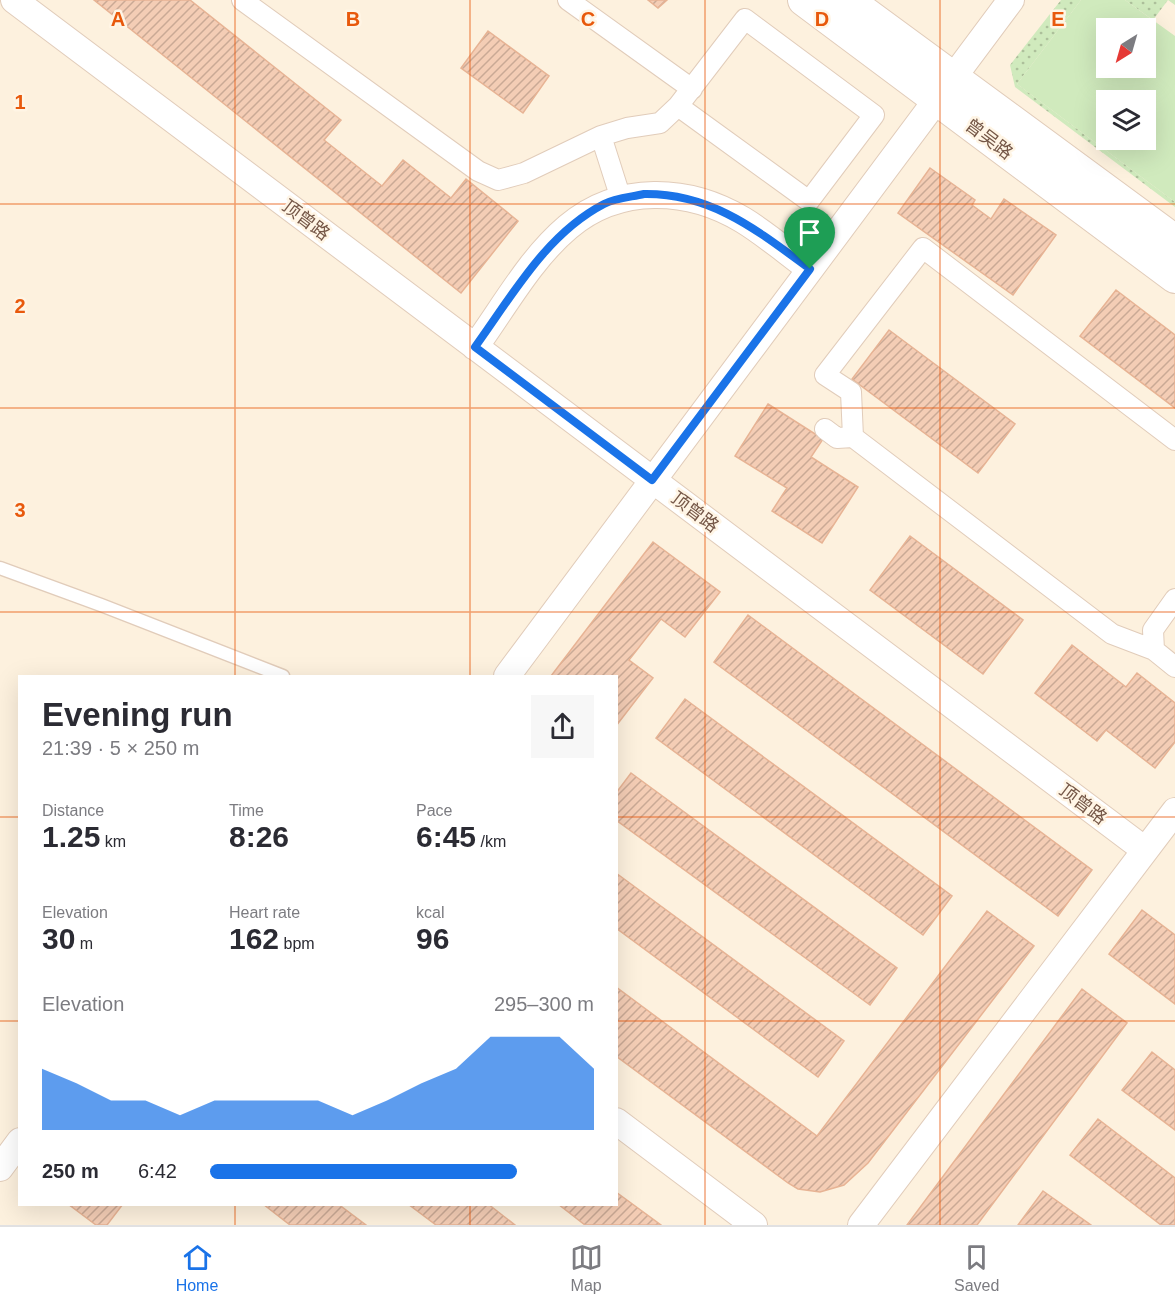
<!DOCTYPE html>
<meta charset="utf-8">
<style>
:root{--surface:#fff;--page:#f7f7f7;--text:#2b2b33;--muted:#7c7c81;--line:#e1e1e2;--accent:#1a73e8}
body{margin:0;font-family:Helvetica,"Noto Sans SC",sans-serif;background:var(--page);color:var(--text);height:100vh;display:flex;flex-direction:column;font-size:22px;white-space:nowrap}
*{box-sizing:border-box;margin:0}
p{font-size:20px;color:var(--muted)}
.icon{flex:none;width:33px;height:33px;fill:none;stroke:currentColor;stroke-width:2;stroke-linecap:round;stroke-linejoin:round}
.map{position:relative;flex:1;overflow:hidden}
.details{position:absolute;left:18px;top:675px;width:600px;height:531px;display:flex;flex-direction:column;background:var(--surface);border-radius:0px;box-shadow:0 6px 24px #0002}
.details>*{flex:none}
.needle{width:39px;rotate:217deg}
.buttons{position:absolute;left:1096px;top:18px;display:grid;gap:12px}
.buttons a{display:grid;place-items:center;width:60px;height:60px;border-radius:0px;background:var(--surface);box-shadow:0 6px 24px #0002;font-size:30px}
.pin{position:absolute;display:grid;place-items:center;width:51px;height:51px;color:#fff;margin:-62px -26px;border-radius:50% 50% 50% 0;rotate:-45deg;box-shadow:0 0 6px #0007}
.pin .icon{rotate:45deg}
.round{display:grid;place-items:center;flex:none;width:63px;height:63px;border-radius:0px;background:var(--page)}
.headline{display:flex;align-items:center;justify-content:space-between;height:102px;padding:0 24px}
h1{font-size:33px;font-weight:600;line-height:45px}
.figures{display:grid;grid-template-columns:repeat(3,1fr);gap:9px;height:102px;padding:6px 24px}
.figures div{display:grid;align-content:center}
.figures b{font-size:30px;font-weight:600}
.figures small{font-size:16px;font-weight:400}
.figures p{font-size:16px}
.chart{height:168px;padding:12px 24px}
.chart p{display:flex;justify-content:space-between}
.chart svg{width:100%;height:108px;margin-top:6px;fill:var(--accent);opacity:.7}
ul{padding:0 24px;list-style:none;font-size:20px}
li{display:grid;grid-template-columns:96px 72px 1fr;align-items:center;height:45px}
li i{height:15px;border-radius:8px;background:var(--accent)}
.menu{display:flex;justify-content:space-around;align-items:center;height:84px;border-top:2px solid var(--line);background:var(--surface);font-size:16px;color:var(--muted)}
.menu a{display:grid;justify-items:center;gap:3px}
.menu .on{color:var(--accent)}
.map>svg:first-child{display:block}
</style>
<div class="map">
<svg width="1175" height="1225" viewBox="0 0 1175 1225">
<defs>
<pattern id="grass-dots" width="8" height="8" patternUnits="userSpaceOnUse" patternTransform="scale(1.5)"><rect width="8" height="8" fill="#d0eabd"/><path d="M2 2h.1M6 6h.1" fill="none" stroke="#adc09b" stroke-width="1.8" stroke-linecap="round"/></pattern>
<pattern id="building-hatch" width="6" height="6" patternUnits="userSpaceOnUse" patternTransform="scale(1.5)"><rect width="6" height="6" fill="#f4cdb5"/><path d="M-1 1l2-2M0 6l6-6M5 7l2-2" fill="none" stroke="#caa995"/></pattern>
</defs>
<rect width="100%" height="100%" fill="#fdf1de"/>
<path fill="url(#grass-dots)" d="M1061 0H1081L1017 84 1175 202V207L1015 87 1010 65Z
M1125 0H1175V5L1168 0 1153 20Z"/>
<path fill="#d0eabd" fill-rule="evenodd" d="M1081 0H1125L1175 36V202L1017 84ZM1107 28H1146V68H1107ZM1107 100H1146V140H1107Z"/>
<path fill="url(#building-hatch)" stroke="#e7b394" stroke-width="1.5" d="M94 0H190L341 120 324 140 382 186 403 160 451 198 466 179 518 221 461 293Z
M648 0H667L658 8Z
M488 31 549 76 523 113 461 68Z
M930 168 975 200 972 205 991 219 1004 199 1056 235 1013 295 898 213Z
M1116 290 1175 335V408L1080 336Z
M889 330 1015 424 978 473 852 379Z
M768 404 823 439 811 457 858 487 822 543 772 511 787 488 735 456Z
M910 536 1023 620 983 674 870 590Z
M653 542 720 592 685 637 661 619 629 660 653 678 616 726V676H551Z
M748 615 1092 870 1058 916 714 662Z
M1072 645 1126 687 1137 673 1175 703V742L1155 768 1106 730 1097 741 1035 693Z
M685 699 952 896 923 935 656 738Z
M631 773 897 968 870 1005 616 820V793Z
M616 873 844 1041 818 1077 616 928Z
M1142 910 1175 935V1004L1109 954Z
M987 911 1034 946 868 1163 844 1185 820 1192 798 1189 788 1183 616 1056V987L817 1136Z
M1082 989 1127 1023 977 1225H907Z
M1152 1052 1175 1070V1130L1122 1090Z
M1098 1119 1175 1178V1225H1161L1070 1155Z
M1043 1191 1091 1225H1018Z
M616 1192 661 1225H585L558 1204H616Z
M68 1204H123L107 1225H96Z
M263 1204H338L366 1225H290Z
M408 1204H488L515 1225H436Z"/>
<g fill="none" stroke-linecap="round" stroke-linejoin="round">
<g stroke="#e1ccba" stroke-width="15">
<path id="service" d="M0 568 101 605 283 676"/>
</g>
<g stroke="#e1ccba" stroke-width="22">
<path id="pedestrian" d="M242 0 478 171 498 180 524 173 601 136
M568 0 692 89
M621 199 601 136 627 128 660 123 678 106 745 19 874 115 809 201 678 106
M825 429 837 438 853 437 1112 634 1154 650 1175 667
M853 437 851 392 825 375 923 248 1175 440
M1154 650 1153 630 1175 599"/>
</g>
<g stroke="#e1ccba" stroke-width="28">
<path id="minor" d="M14 0 1145 850
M475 347C504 307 530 259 568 227 619 184 688 187 743 220 766 234 788 253 810 269
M507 676 1011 0
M616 1121 754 1225
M0 1168 20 1141
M861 1225 1175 811"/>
</g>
<g stroke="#e1ccba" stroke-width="34">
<path id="tertiary" d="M804 0 1175 277
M847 0 1175 241"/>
</g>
<use href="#service" stroke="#fff" stroke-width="12"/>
<use href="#pedestrian" stroke="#fff" stroke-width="20"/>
<use href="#minor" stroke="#fff" stroke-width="26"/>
<use href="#tertiary" stroke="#fff" stroke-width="32"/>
</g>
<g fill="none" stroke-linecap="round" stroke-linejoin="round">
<g stroke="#fff" stroke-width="12">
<path id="route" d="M644 194C712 193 758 231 810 269L652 480 475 347C512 296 546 234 604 204 615 198 631 197 644 194Z"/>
</g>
<use href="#route" stroke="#1a73e8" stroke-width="8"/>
</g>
<path fill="none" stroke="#e8590c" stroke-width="1.5" stroke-opacity="0.55" d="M235 0V676M470 0V676M705 0V1225M940 0V1225M0 204H1175M0 408H1175M0 612H1175M0 817H20M616 817H1175M0 1021H20M616 1021H1175M235 1204V1225M470 1204V1225"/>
<g text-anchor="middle" stroke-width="5" stroke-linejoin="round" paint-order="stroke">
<g font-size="18" fill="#745646" stroke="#fff5e5">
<text transform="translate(989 139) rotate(37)" y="6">曾吴路</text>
<text transform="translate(306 220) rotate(37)" y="6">顶曾路</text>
<text transform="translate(695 512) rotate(37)" y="6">顶曾路</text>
<text transform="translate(1083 804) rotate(37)" y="6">顶曾路</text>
</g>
</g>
<g font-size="20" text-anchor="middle" font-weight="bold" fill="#e8590c" stroke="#fff5e5" stroke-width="5" stroke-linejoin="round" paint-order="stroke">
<text x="118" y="26">A</text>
<text x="353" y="26">B</text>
<text x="588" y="26">C</text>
<text x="822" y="26">D</text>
<text x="1058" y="26">E</text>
<text x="20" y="109">1</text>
<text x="20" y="313">2</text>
<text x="20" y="517">3</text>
</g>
</svg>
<div class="buttons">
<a><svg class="needle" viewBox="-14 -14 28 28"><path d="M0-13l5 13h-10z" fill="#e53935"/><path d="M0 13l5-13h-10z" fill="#7c7c81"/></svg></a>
<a><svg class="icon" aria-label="layers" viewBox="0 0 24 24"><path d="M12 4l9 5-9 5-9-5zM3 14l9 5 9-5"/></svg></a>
</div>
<div class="pin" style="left:810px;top:269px;background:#1e9e55"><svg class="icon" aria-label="arrive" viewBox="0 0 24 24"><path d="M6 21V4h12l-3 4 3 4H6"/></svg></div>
<section class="details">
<div class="headline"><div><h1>Evening run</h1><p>21:39 · 5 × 250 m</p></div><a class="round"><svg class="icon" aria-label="share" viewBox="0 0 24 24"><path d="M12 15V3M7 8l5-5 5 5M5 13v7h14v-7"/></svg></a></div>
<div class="figures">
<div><p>Distance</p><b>1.25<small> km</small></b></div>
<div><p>Time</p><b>8:26</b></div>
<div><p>Pace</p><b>6:45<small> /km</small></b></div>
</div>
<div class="figures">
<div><p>Elevation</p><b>30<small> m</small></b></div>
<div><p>Heart rate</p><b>162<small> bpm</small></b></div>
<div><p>kcal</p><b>96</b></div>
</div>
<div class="chart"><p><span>Elevation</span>295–300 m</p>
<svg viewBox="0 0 160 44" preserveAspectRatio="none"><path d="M0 44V19L10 25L20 32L30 32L40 38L50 32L60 32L70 32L80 32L90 38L100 32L110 25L120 19L130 6L140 6L150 6L160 19V44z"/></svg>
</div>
<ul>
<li><b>250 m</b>6:42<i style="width:80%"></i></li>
</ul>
</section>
</div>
<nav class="menu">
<a class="on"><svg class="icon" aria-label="home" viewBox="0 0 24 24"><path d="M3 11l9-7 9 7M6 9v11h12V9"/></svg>Home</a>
<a><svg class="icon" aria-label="map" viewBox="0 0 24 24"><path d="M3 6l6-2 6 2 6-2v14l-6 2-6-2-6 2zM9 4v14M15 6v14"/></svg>Map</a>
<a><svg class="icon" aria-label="saved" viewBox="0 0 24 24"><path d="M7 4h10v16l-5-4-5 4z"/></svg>Saved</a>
</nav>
